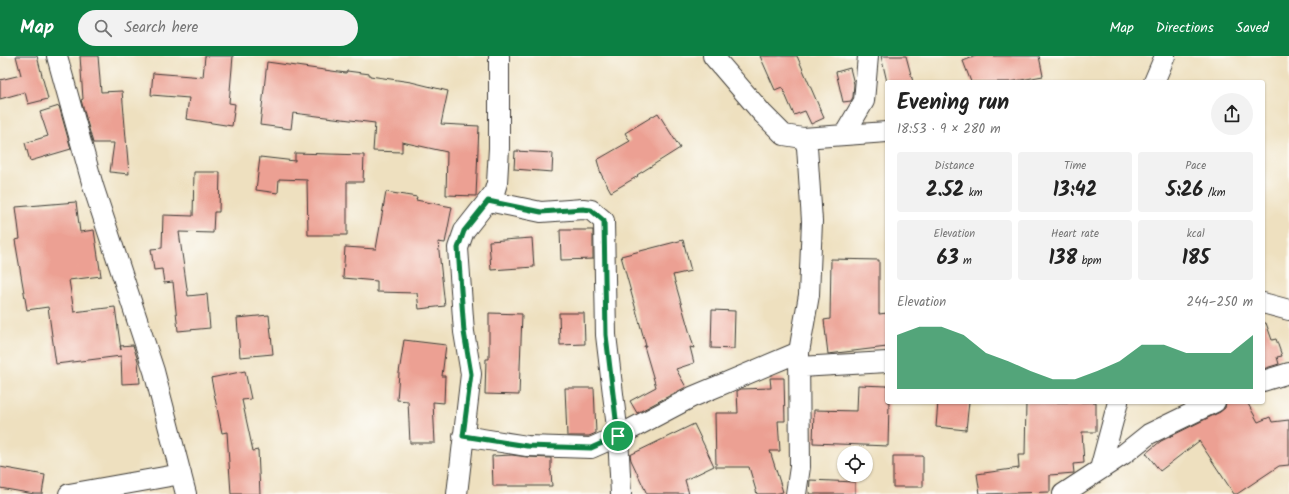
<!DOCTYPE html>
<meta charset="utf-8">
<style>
:root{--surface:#fff;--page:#f2f2f2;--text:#222;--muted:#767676;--accent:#0b8043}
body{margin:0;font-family:Kalam,sans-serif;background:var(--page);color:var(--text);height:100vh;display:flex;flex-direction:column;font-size:15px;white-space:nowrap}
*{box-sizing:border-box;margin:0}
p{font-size:13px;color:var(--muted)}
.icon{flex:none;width:22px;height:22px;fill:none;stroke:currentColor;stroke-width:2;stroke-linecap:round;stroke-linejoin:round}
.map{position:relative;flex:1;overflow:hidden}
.drawer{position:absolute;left:885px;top:24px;width:380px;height:324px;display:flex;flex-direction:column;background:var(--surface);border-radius:4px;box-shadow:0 1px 3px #0004}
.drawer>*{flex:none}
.buttons{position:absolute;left:837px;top:390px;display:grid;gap:8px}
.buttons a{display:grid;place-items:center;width:36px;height:36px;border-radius:50%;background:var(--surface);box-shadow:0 1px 3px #0004;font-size:20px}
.pin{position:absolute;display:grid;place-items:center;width:34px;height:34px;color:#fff;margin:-17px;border:2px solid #fff;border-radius:50%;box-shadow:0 1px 4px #0007}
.round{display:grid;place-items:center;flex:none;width:42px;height:42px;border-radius:21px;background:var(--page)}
.overview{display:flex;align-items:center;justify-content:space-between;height:68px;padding:0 12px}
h1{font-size:22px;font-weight:700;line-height:30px}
.figures{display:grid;grid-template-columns:repeat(3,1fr);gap:6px;height:68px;padding:4px 12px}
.figures div{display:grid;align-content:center;border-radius:4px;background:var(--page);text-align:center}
.figures b{font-size:20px;font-weight:700}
.figures small{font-size:11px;font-weight:400}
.figures p{font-size:11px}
.chart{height:112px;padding:8px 12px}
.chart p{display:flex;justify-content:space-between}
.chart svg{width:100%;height:72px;margin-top:4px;fill:var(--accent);opacity:.7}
header{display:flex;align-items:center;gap:24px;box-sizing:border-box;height:56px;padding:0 20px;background:var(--accent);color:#fff}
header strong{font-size:19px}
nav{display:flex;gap:22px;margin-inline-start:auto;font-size:14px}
.search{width:280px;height:36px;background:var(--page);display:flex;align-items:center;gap:10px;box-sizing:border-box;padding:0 14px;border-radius:22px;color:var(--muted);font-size:15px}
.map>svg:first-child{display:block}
</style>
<header>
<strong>Map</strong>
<div class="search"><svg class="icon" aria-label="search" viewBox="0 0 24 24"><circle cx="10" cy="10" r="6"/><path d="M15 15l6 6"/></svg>Search here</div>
<nav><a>Map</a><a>Directions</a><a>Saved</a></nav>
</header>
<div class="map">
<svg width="1289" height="438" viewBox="0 0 1289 438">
<rect width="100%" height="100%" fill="#fdfcf7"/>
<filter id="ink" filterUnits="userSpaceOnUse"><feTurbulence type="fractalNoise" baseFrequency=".025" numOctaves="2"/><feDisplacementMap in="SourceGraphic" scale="8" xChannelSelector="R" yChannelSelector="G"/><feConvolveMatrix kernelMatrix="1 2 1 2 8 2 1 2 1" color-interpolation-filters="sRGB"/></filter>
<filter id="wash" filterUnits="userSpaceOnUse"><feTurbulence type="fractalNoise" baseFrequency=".012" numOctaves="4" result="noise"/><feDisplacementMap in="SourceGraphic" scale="16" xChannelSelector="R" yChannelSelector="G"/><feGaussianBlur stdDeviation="0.9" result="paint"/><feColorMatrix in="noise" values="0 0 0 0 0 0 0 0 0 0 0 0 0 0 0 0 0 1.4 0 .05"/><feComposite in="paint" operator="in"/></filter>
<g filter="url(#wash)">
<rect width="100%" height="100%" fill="#eee0bf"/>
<g id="blocks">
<path fill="#eca093" d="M16 0H37L48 43 28 48 25 36 0 43V24L21 19Z
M80 0H98L101 36 122 35 129 118 110 116 114 87H93L81 44 83 43Z
M205 0H233L229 47 235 48 232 70 186 63 189 42 151 39 153 17 203 21Z
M760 0H797L824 62 811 68 805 55 794 59 782 31 775 34Z
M881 0H906L913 26H887Z
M976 0H1039L1043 20 1010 26H971L963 5Z
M267 6 346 17 347 15 370 18V20L411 26 448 35 441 68 479 70 476 140 446 139 447 96 402 86V96L373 95 375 67 293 57 291 73 260 69Z
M850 12 854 28 853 41 851 45 843 46 836 16Z
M59 50 71 93 30 105 25 87 48 80 40 56Z
M658 57 680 92 637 119 638 120 611 136 601 118 597 104 630 85 625 77Z
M515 95 553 97 552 116 514 113Z
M295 97 364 99 363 126H347V179H308L307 124 279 123 278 137 256 134 260 101 295 105Z
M194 116H220L219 156H214L213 177 179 176 188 240 207 238 210 272 178 275 173 226 164 227 162 213 154 214 151 193 162 192 163 159 193 160Z
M386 136 417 141 416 144 452 151 445 187 438 186 445 250 419 253 417 237 377 236V225L343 222 345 191 376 193Z
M76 146 80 176 94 174 101 220 69 224 74 256 115 251 121 294 120 290 133 289 138 305 140 327 122 328 121 300 56 308 48 251 27 254 15 184 20 183 16 151Z
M560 174H593V203L561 204Z
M532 182 534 211 491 214 489 185Z
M683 184 691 215 673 219 694 292 690 291 694 307 676 313 686 331 637 357 630 345 656 331 644 290H646L621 200Z
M831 203 879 204V258L887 257V291L828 298 824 264 830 263Z
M712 254 735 255 734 293 711 292Z
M489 257 522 258 519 339 485 338 486 303H489Z
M559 257H584L585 288 560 289Z
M269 259 273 298 240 301 237 262Z
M1263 267H1266L1272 284 1276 283 1282 300 1277 301 1279 308 1263 313Z
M404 284 446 289 442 320H445L444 347 433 346 435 387H410L408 345 397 344 399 317Z
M245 315 251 343 242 344 253 395 258 394 260 438H231L227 376 222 377 211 322Z
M770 322H784L785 365H778L780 395H770L783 436 775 438H757L749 411H716L715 357H738L737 335 741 333 771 332Z
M858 329 887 330V346H889L888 390 813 387 814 354 857 355Z
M565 332H594L596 377 589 380H567Z
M938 346H969L966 374 936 371Z
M1026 346H1096V376H1082L1084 407 1073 408 1074 417 1050 419V436L980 438 977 418 1019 412 1018 399H1025Z
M1226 346H1247L1258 366 1270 361 1272 366 1289 364V409L1279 410 1237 438H1234L1199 385 1160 415 1146 397 1161 385 1220 356 1225 352Z
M694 368 714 410 685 424 689 438H647L631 404 630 399Z
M512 399 527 401 551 402V413L550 414 551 416 552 430H493L492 400Z
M893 400H923V431H893Z
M0 411 45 419 42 438H34L0 432Z
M810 424 855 426V438H809Z"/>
</g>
</g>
<g filter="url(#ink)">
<use href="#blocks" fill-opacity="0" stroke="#3c3934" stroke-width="1"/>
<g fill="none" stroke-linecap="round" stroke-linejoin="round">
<g stroke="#3c3934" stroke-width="22">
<path id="street" d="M57 0 93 130 154 315 186 438
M713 0 762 57 784 79 803 82 807 91 812 165 809 239 799 296 800 411 796 438
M1154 26 1165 0
M844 79 864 45 868 0
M803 82 887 76
M488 145 541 156 583 153 591 154 604 165 606 279 618 380 621 438
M1263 247 1289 254
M800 311 887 306
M1263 325 1289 317
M463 380 527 390 591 392 618 380 692 341 799 296
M1100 413 1118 346
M69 438 181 418
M457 438 471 318 464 276 458 192 464 175 494 137 497 127 499 92V0
M1063 438 1124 398 1149 378 1215 346"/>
</g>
<use href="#street" stroke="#fff" stroke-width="20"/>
</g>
</g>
<g fill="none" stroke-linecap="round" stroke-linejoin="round" filter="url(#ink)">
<g stroke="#fff" stroke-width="8">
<path id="route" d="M488 145 541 156 583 153 591 154 604 165 606 279 618 380 591 392 527 390 463 380 471 318 464 276 458 192 464 175Z"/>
</g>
<use href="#route" stroke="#0b8043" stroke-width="5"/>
</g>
</svg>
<div class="buttons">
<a><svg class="icon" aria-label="locate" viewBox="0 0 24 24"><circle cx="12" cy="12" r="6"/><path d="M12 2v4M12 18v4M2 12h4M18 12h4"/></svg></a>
</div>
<div class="pin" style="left:618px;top:380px;background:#1e9e55"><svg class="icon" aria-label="arrive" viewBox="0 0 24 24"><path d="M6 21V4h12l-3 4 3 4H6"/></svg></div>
<section class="drawer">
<div class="overview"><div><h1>Evening run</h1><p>18:53 · 9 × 280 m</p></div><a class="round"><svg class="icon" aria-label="share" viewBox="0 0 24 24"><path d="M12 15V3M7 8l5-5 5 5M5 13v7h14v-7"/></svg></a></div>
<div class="figures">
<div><p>Distance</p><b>2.52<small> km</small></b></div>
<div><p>Time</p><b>13:42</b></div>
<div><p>Pace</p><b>5:26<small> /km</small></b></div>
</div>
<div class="figures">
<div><p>Elevation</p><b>63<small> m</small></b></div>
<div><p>Heart rate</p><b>138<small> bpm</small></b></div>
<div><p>kcal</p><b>185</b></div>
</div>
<div class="chart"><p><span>Elevation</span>244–250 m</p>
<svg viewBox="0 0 160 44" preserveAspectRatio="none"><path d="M0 44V11L10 6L20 6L30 11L40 22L50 27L60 33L70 38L80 38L90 33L100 27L110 17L120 17L130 22L140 22L150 22L160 11V44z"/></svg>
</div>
</section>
</div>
